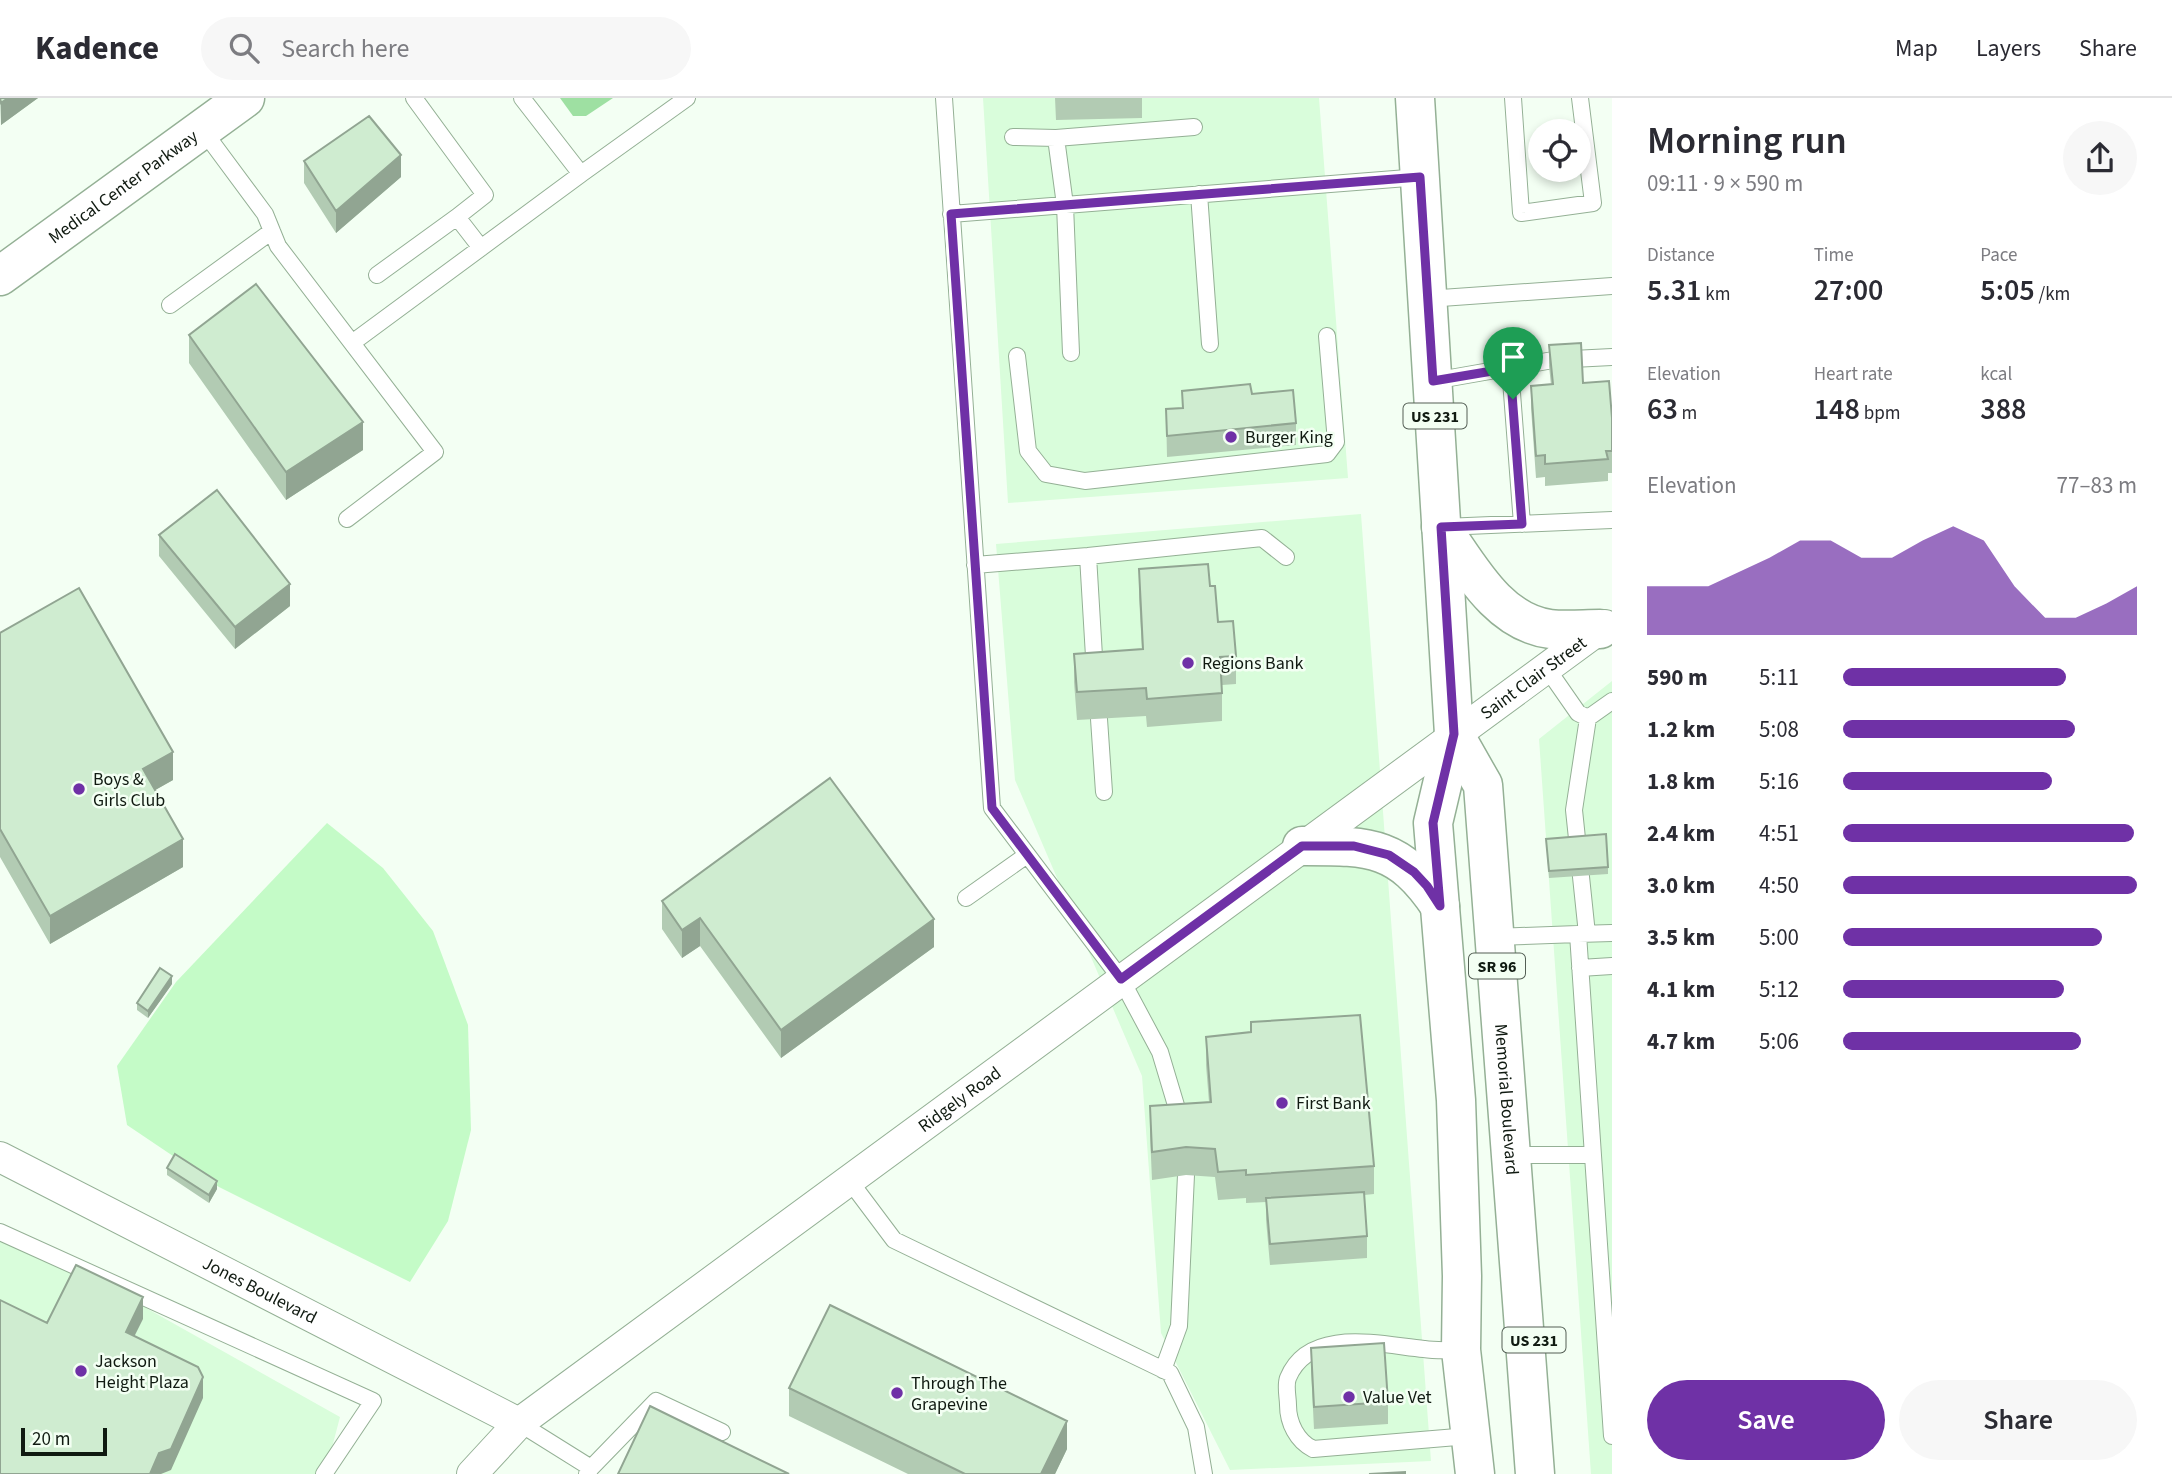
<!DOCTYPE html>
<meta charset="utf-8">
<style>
:root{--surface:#fff;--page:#f7f7f7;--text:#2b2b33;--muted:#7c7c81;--line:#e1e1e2;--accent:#6f31a6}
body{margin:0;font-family:"Source Sans 3",sans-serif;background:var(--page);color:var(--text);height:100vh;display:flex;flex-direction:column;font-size:26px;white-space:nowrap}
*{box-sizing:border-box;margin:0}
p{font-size:23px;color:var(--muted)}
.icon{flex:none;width:38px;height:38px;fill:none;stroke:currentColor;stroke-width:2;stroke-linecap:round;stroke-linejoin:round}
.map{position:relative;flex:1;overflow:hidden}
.drawer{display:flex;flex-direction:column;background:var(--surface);width:560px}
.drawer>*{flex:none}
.tools{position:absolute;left:1528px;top:21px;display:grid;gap:14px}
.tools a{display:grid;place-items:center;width:63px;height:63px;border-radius:50%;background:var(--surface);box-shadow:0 4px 10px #0003;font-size:35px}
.scale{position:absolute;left:21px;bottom:18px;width:86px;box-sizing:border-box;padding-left:7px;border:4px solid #101a11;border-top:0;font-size:19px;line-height:24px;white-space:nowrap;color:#101a11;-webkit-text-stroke:5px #f3fff3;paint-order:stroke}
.pin{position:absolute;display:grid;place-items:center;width:60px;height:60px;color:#fff;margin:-72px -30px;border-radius:50% 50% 50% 0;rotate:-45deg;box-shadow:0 0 7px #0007}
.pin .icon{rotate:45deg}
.round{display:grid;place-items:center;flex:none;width:74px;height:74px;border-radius:37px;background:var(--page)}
.summary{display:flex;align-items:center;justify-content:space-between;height:119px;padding:0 35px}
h1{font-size:38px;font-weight:600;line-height:52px}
.figures{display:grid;grid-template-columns:repeat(3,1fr);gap:10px;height:119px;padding:7px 35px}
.figures div{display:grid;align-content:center}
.figures b{font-size:30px;font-weight:600}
.figures small{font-size:19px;font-weight:400}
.figures p{font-size:19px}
.chart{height:196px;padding:14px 35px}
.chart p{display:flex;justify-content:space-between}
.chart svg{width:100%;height:126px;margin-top:7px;fill:var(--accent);opacity:.7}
.action{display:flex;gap:14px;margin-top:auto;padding:14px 35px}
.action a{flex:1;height:80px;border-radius:42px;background:var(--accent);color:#fff;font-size:28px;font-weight:600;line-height:80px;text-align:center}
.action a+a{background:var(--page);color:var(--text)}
ul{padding:0 35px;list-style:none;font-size:23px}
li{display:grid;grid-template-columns:112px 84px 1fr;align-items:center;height:52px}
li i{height:18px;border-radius:9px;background:var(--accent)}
header{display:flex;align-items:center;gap:42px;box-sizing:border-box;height:98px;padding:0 35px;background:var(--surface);border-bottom:2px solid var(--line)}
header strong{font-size:33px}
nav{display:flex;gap:38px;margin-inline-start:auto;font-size:24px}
.search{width:490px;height:63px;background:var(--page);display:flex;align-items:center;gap:18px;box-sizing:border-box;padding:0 24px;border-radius:38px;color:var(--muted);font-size:26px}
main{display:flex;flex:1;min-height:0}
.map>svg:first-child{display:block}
</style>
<header>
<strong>Kadence</strong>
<div class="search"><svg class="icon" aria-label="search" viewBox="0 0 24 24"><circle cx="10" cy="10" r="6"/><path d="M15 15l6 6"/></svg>Search here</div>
<nav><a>Map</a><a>Layers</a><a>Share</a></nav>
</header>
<main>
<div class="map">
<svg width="1612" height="1376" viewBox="0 0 1612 1376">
<rect width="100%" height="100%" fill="#f3fff3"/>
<path fill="#d9fddb" d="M983 0H1319L1348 380 1008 405Z
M1361 416 1431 1363 1230 1372 1161 1235 1142 978 1015 682 996 446Z
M1612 583V1376H1591L1539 641Z
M0 1128 340 1319 325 1376H0Z"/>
<path fill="#c4fbc7" d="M327 725 383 770 433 833 468 927 471 1032 448 1123 410 1184 219 1089 127 1027 117 968 176 884Z"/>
<path fill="#9ee0a2" d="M560 0H613L586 18H573Z"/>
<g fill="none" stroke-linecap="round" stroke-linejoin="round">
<g stroke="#94b095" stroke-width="18">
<path id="service" d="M414 0 485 97 457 119 481 150
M522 0 581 76 687 0
M944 0 992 710 1121 881 1160 954 1181 1024
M1513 0 1521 115 1593 105 1580 0
M202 31 265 116 278 148 435 354 347 421
M1013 39 1056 40
M1199 96 1210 246
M951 116 1420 79
M377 177 457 119
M1427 201 1612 188
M170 207 272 133
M352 245 581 76
M1071 255 1065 107 1056 40 1194 29
M1017 258 1028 353 1046 376 1085 383 1327 356 1336 344 1327 238
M1510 269 1522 426
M1433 283 1553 262 1612 259
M1444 429 1612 422
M1088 458 1095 575
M975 467 1088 458 1262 440 1286 459
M1546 569 1578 615 1588 620 1612 603
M1099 621 1104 694
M966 800 1027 757
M1612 835 1578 836 1612 1338
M1587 836 1574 712 1588 620
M1495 839 1578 836
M1580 870 1612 868
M1511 1057H1592
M849 1082 894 1142 1170 1275 1196 1329 1204 1376
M0 1134 373 1303 324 1376
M1163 1272 1179 1228 1186 1077
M519 1325 591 1370 587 1376
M1457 1339 1313 1351C1297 1343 1288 1325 1288 1307 1288 1299 1285 1288 1288 1280 1309 1228 1381 1247 1424 1251 1436 1253 1449 1252 1461 1252
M591 1370 656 1303 722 1334"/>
</g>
<g stroke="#94b095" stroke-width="32">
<g id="minor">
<path id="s1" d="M0 1059 519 1325"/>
<path id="s2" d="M472 1376 519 1325 1605 527"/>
</g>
</g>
<g stroke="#94b095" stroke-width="41">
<g id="secondary">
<path id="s3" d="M0 178 245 0"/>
</g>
</g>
<g stroke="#94b095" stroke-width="41">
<g id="primary">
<path d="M1415 0 1454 636 1433 725 1456 1002 1462 1178 1461 1252 1475 1376"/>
<path d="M1441 429C1469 468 1497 524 1550 531 1566 533 1584 531 1600 531"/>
<path id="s4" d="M1454 636 1483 687 1535 1376"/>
<path d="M1302 748C1370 748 1399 747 1440 808"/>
</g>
</g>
<use href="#service" stroke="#fff" stroke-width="16"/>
<use href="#minor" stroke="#fff" stroke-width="30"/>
<use href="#secondary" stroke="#fff" stroke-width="38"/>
<use href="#primary" stroke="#fff" stroke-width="38"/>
</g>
<path fill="#b2cbb3" d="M0 0H38L1 27Z
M1055 0H1142V20L1056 22Z
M304 63 401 79 336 135 304 85Z
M189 237 363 352 286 402 189 265Z
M1549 247 1583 285 1612 320V375H1608V383L1545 388V379L1536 380 1531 310V288L1551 287 1549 268Z
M1182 293 1252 296 1296 325V347L1167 359 1166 311 1182 310Z
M159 437 290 508 235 551 159 458Z
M1139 471 1210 488 1218 524 1236 558V586L1222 587V623L1147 629 1146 618 1077 622 1074 584V556L1142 551 1139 499Z
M0 535 173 682 155 692 183 769 50 846 0 759Z
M1546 741 1608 769V776L1549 780Z
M662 803 934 849 781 960 700 848 682 860 662 831Z
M172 886 148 920 137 912V905Z
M1251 924 1374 1068V1096L1364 1097 1367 1138V1160L1270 1167 1266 1122V1104L1246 1105V1100L1218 1102 1215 1079 1186 1077 1152 1082 1150 1036V1008L1209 1004 1206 967V939L1251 934Z
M167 1070 217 1091 209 1105 167 1077Z
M1311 1250 1388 1304V1326L1314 1331 1311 1271Z
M789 1290 1067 1351 1055 1376H908L789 1318Z"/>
<path fill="#91a592" d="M8 0H38L1 27V5Z
M401 57V79L336 135V113Z
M363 324V352L286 402V374Z
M290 486V508L235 551V529Z
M173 654V682L143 699V671Z
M183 741V769L50 846V818Z
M700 820V848L682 860V832Z
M934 821V849L781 960V932Z
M172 878V886L148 920V913Z
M217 1083V1091L209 1105V1097Z
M143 1199V1221L126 1255V1234Z
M203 1279V1300L171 1372 161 1376H150L159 1355Z
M1067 1323V1351L1055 1376H1041Z"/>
<path fill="#cfecd0" stroke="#91a592" stroke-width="2" d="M0 0H8L1 5Z
M369 18 401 57 336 113 304 63Z
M256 186 363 324 286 374 189 237Z
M1581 245 1583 285 1609 283 1612 320V353H1606L1608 361 1545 366V357L1536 358 1531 288 1553 286 1549 247Z
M1250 286 1252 296 1293 292 1296 325 1167 338 1166 311 1183 310 1182 293Z
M217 392 290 486 235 529 159 437Z
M1208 466 1210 488H1215L1218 524 1233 523 1236 558 1220 559 1222 595 1147 601 1146 590 1077 594 1074 556 1143 551 1139 471Z
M79 490 173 654 143 671 183 741 50 818 0 731V535Z
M830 680 934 821 781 932 700 820 682 832 662 803Z
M1606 736 1608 769 1549 773 1546 741Z
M160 870 172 878 148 913 137 905Z
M1360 917 1374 1068 1246 1077V1072L1218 1074 1215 1051 1186 1049 1152 1054 1150 1008 1211 1004 1206 939 1251 934V924Z
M175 1056 217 1083 209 1097 167 1070Z
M1364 1094 1367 1138 1270 1146 1266 1100Z
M76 1167 143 1199 126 1234 198 1269 203 1279 171 1351 159 1355 150 1376H0V1202L47 1225Z
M830 1207 1067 1323 1041 1376H965L789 1290Z
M1384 1245 1388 1304 1314 1309 1311 1250Z
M650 1308 789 1376H618Z
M1405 1374V1376H1369Z"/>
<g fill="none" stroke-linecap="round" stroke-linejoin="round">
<g stroke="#fff" stroke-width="14">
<path id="route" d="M1420 79 1433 283 1510 270 1522 426 1441 429 1454 636 1433 725 1440 808 1427 788 1414 774 1389 757 1354 748H1302L1121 881 992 710 951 116Z"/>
</g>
<use href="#route" stroke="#6f31a6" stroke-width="9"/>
</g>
<g fill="#6f31a6" stroke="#f3fff3" stroke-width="2.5">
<circle cx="1231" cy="339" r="7"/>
<circle cx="1188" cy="565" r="7"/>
<circle cx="79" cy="691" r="7"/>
<circle cx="1282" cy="1005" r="7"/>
<circle cx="81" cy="1273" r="7"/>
<circle cx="897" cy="1295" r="7"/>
<circle cx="1349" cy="1299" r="7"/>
</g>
<g text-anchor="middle" stroke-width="5" stroke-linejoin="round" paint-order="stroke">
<g fill="#f3fff3" stroke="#545f55" stroke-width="2">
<rect x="1403.5" y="305.5" width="63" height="25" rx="5"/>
<rect x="1469" y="855.5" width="56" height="25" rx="5"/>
<rect x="1502.5" y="1229.5" width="63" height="25" rx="5"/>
</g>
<g font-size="16" font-weight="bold" fill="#101a11">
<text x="1435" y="324">US 231</text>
<text x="1497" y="874">SR 96</text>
<text x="1534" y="1248">US 231</text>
</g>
<g font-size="18" fill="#101a11" stroke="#f3fff3">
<text dy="6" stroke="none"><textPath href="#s3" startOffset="152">Medical Center Parkway</textPath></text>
<text dy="6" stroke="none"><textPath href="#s2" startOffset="1328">Saint Clair Street</textPath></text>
<text dy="6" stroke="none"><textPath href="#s2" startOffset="616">Ridgely Road</textPath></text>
<text dy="6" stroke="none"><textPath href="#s4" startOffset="374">Memorial Boulevard</textPath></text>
<text dy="6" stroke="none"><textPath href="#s1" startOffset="292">Jones Boulevard</textPath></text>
</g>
<g font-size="18" fill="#101a11" stroke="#f3fff3" text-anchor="start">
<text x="1245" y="345">Burger King</text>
<text x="1202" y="571">Regions Bank</text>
<text x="93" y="687">Boys &amp;<tspan x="93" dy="21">Girls Club</tspan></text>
<text x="1296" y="1011">First Bank</text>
<text x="95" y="1269">Jackson<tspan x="95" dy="21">Height Plaza</tspan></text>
<text x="911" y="1291">Through The<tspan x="911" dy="21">Grapevine</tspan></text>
<text x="1363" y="1305">Value Vet</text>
</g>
</g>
</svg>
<div class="tools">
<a><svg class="icon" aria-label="locate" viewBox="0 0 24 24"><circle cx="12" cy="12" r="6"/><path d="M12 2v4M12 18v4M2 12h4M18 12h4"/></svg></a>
</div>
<div class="scale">20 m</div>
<div class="pin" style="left:1513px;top:301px;background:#1e9e55"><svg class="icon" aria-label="arrive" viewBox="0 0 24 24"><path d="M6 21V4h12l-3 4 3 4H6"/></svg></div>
</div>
<section class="drawer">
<div class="summary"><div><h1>Morning run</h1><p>09:11 · 9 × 590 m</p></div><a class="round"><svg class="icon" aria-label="share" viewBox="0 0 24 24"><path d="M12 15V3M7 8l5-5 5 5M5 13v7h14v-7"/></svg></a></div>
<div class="figures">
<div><p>Distance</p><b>5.31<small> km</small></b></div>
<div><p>Time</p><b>27:00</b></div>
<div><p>Pace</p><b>5:05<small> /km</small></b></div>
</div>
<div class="figures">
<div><p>Elevation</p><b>63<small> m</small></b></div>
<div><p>Heart rate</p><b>148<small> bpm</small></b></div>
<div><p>kcal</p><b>388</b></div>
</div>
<div class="chart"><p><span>Elevation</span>77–83 m</p>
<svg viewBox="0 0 160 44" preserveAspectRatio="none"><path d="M0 44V27L10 27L20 27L30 22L40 17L50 11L60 11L70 17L80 17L90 11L100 6L110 11L120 27L130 38L140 38L150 33L160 27V44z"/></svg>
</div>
<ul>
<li><b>590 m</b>5:11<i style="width:76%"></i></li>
<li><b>1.2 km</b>5:08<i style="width:79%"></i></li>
<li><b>1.8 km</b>5:16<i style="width:71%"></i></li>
<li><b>2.4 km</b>4:51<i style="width:99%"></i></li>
<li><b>3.0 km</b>4:50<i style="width:100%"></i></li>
<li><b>3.5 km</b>5:00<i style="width:88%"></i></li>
<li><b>4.1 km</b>5:12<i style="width:75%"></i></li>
<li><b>4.7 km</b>5:06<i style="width:81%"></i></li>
</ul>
<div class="action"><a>Save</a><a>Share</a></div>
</section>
</main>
